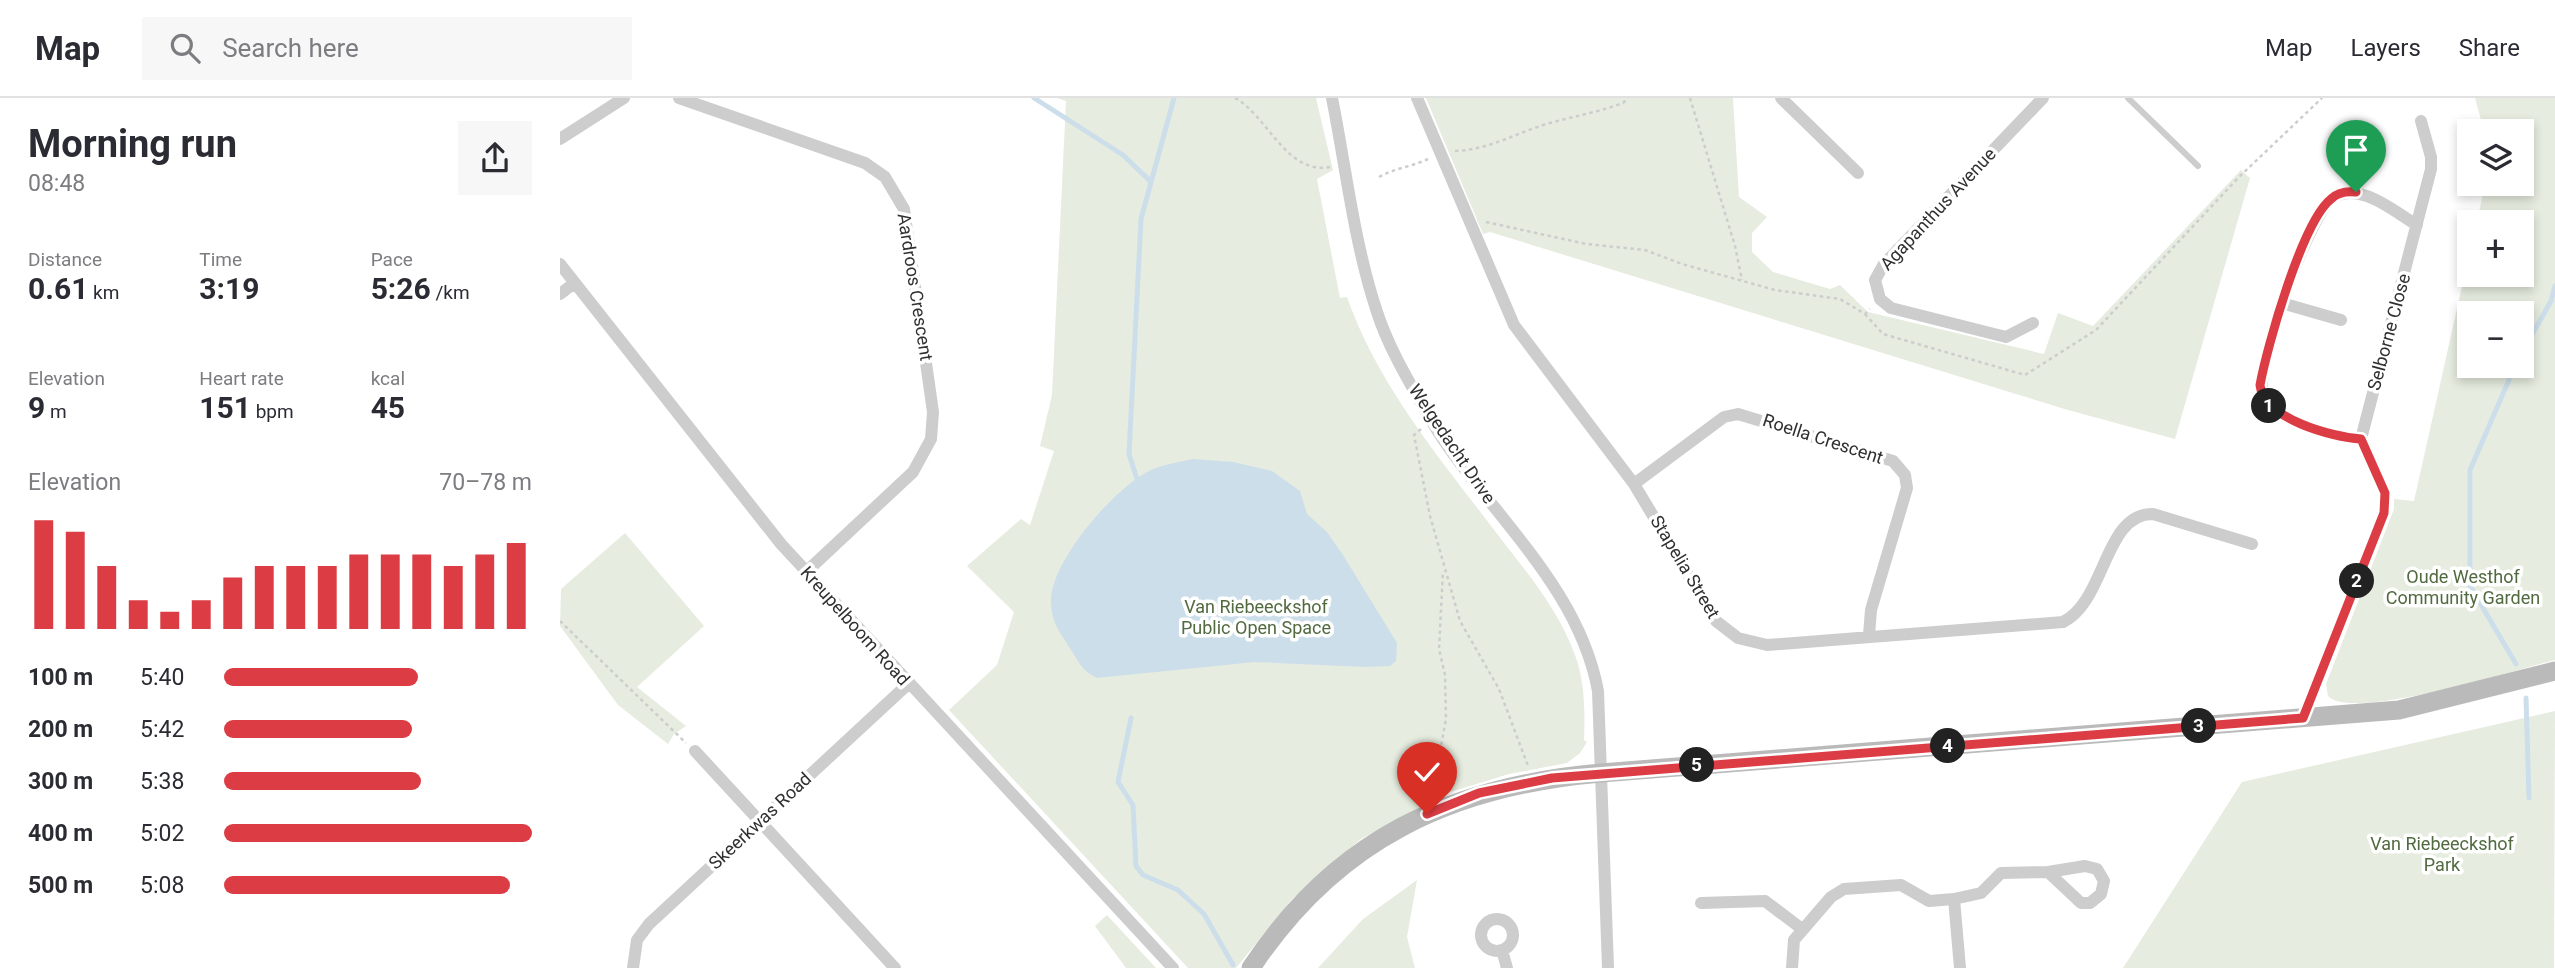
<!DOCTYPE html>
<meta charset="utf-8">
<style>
:root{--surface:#fff;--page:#f7f7f7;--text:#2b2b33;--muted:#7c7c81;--line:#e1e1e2;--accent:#dc3d45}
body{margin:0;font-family:Roboto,sans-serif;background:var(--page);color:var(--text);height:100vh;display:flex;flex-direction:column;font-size:26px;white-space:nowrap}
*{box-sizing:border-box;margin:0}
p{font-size:23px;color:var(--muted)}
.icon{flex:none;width:38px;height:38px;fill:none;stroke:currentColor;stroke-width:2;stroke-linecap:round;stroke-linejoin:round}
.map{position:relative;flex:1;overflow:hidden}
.details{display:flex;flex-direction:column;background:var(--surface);width:560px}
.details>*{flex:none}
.buttons{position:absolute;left:1897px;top:21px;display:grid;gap:14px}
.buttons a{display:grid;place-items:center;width:77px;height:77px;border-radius:0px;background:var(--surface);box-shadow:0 4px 10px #0003;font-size:35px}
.pin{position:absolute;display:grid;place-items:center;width:60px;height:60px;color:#fff;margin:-72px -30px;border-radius:50% 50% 50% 0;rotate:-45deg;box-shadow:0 0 7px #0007}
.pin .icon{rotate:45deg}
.km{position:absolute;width:35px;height:35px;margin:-18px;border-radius:50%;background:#222;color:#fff;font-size:19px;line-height:35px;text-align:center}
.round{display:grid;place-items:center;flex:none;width:74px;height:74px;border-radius:0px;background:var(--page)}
.head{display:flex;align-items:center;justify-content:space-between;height:119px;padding:0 28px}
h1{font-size:38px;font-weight:700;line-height:52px}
.metrics{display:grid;grid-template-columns:repeat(3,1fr);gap:10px;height:119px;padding:7px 28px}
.metrics div{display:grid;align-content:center}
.metrics b{font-size:30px;font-weight:700}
.metrics small{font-size:19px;font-weight:400}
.metrics p{font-size:19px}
.chart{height:196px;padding:14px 28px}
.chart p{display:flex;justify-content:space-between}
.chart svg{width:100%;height:126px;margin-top:7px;stroke:var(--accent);stroke-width:6}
ul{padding:0 28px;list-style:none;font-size:23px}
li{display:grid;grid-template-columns:112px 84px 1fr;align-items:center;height:52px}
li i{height:18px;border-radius:9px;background:var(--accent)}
header{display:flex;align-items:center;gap:42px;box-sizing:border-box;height:98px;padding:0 35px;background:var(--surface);border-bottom:2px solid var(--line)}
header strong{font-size:33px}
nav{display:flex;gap:38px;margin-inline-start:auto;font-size:24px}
.search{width:490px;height:63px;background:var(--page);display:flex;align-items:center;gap:18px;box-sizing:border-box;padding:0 24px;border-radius:0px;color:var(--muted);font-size:26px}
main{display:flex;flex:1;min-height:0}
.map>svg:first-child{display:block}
</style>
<header>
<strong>Map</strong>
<div class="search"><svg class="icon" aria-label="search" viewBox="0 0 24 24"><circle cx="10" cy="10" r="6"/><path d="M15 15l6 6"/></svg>Search here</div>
<nav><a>Map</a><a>Layers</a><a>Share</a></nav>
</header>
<main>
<section class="details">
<div class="head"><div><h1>Morning run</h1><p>08:48</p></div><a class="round"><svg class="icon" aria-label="share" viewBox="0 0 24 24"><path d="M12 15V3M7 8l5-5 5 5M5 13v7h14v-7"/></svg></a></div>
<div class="metrics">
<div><p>Distance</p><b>0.61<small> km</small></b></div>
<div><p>Time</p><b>3:19</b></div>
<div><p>Pace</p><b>5:26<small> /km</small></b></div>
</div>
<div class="metrics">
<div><p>Elevation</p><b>9<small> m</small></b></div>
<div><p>Heart rate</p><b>151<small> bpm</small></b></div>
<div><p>kcal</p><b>45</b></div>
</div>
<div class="chart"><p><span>Elevation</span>70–78 m</p>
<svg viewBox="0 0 160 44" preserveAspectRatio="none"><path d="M5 44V6M15 44V10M25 44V22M35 44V34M45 44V38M55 44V34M65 44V26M75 44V22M85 44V22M95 44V22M105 44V18M115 44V18M125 44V18M135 44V22M145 44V18M155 44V14"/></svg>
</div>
<ul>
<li><b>100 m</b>5:40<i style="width:63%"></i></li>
<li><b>200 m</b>5:42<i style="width:61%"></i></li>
<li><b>300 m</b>5:38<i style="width:64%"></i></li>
<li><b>400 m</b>5:02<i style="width:100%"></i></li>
<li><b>500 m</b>5:08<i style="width:93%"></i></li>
</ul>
</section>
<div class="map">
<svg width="1995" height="870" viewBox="0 0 1995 870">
<rect width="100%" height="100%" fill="#fff"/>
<path fill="#e6ecdf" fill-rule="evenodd" d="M497 0H756L773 72 757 81 780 200 787 199C819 290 883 364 941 441 969 477 999 513 1015 557 1025 584 1025 613 1024 642L1027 644 1020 655 1007 665 949 676 887 695 801 741 733 800 676 870H628L389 612 437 567 454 514 407 468 461 421 470 427 494 353 480 348 492 297 506 3Z
M866 0H1173L1179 99 1207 119 1192 135V154L1213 174 1270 191 1280 187 1308 214 1484 256 1498 215 1533 228 1681 72 1690 80 1615 341 1508 312 930 134 923 136Z
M1915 0H1995V562C1958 571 1792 624 1768 598L1766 586 1834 411V401L1854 403 1909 157V177H1962V124H1917L1925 86H1962V33H1924ZM1909 215H1962V268H1909Z
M65 435 144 528 77 589 126 628 114 636 108 646 58 607 0 528 1 491Z
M1995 613 1994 870H1563L1682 684Z
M857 782 847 839 855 870H758L803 821Z
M547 817 596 870H566L535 828Z"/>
<path fill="#cddeeb" d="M633 361 673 364 712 373 740 393 747 416 767 434 783 457 837 545 836 563 830 568 805 569 695 564 537 580C521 572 519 564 509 549 499 532 493 528 491 506 488 465 556 388 591 372 604 366 620 364 633 361Z"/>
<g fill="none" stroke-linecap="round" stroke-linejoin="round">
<path stroke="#cddeeb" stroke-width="5" d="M474 0 563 57 591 84
M1962 254 1991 203 1995 188
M1955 268 1910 372V488L1956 566
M577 381 569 356 581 121 614 0
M1966 600 1969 700
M571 620 558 684 573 707 576 768 583 777 618 792 644 816 673 867"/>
<path stroke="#cdcdcd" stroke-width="2.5" stroke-dasharray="3.5 3.5" stroke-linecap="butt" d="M675 0C708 18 726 77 770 69
M1130 0 1175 148 1182 182
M895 53C929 52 958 34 990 25 1015 18 1039 14 1063 5L1068 0
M819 79C835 70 851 69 868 61
M926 124 1026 146 1085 152 1122 166 1215 192 1280 201 1305 216 1310 211
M1305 216 1323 236 1465 277 1536 232 1679 79 1762 0
M861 331 854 337 870 418 900 523 939 591 968 668
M0 523 126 645
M864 700 879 659 886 621 885 577 879 551 883 473"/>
<path stroke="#cdcdcd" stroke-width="6" d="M1568 0 1638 68"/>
<path stroke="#cdcdcd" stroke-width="12" d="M119 0 305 65 325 79 344 111 373 314 371 341 353 374 246 474
M772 0C786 70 794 145 817 214 829 251 850 285 869 319 923 411 1018 484 1038 593L1048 870
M857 0 954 227 1074 386 1156 523 1178 540 1207 547 1503 524C1546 503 1544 415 1593 416L1692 446
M1221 0 1298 75
M0 41 64 0
M0 166 221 446 613 870
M0 196 13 186
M1722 205 1781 222
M1473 225 1446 239 1331 210 1320 201 1315 182 1324 166 1483 0
M1801 341C1776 339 1718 323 1703 301 1693 269 1746 126 1771 101 1799 82 1833 113 1857 127
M1074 386 1164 319 1178 316 1333 363 1345 377 1347 390 1311 512 1309 537
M1743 620 1825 411V395L1801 341 1871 71V59L1861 23
M135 653 335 870
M1394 801 1400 870
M1141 805 1205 803 1242 831
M921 837a16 16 0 1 1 32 0a16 16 0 1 1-32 0Z
M942 852 947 870
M73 870 77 842 89 826 347 587
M1232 870 1234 842 1271 799 1284 791 1341 787 1369 803 1394 801 1421 795 1441 775 1488 774 1525 768 1537 771 1544 783 1541 796 1530 805H1521L1488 774"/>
<path stroke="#bababa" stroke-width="19" d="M691 870C776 741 891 688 1041 675L1839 612 1995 573"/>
</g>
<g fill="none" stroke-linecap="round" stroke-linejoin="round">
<g stroke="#fff" stroke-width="14">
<path id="route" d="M867 716 919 695 992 680 1743 620 1824 415 1825 395 1801 341C1772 339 1704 321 1700 287 1707 249 1742 124 1771 101 1778 94 1787 93 1796 94"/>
</g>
<use href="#route" stroke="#dc3d45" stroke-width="9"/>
</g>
<g text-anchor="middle" stroke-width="7" stroke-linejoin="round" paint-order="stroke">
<g font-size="18" fill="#303030" stroke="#fff">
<text transform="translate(1378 111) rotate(-47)" y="6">Agapanthus Avenue</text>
<text transform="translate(355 189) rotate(81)" y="6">Aardroos Crescent</text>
<text transform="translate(1829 234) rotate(-75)" y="6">Selborne Close</text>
<text transform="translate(1263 341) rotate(18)" y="6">Roella Crescent</text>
<text transform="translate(892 346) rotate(56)" y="6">Welgedacht Drive</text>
<text transform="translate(1125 469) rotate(59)" y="6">Stapelia Street</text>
<text transform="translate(295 528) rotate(48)" y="6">Kreupelboom Road</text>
<text transform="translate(200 723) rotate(-43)" y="6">Skeerkwas Road</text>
</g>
<g font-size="18" fill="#526a40" stroke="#fff">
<text x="1903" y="485">Oude Westhof<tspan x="1903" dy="21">Community Garden</tspan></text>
<text x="696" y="515">Van Riebeeckshof<tspan x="696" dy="21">Public Open Space</tspan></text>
<text x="1882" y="752">Van Riebeeckshof<tspan x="1882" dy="21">Park</tspan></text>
</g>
</g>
</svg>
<div class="buttons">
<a><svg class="icon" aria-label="layers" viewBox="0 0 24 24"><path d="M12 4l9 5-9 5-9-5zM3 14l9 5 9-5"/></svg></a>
<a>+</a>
<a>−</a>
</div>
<div class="pin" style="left:1796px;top:94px;background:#1e9e55"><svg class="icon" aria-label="arrive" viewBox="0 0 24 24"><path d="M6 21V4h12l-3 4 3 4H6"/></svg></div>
<div class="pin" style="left:867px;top:716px;background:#d93025"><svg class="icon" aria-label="check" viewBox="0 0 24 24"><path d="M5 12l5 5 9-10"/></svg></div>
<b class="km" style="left:1709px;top:308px">1</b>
<b class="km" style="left:1797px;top:483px">2</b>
<b class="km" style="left:1639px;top:628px">3</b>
<b class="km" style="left:1388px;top:648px">4</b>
<b class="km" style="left:1137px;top:667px">5</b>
</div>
</main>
